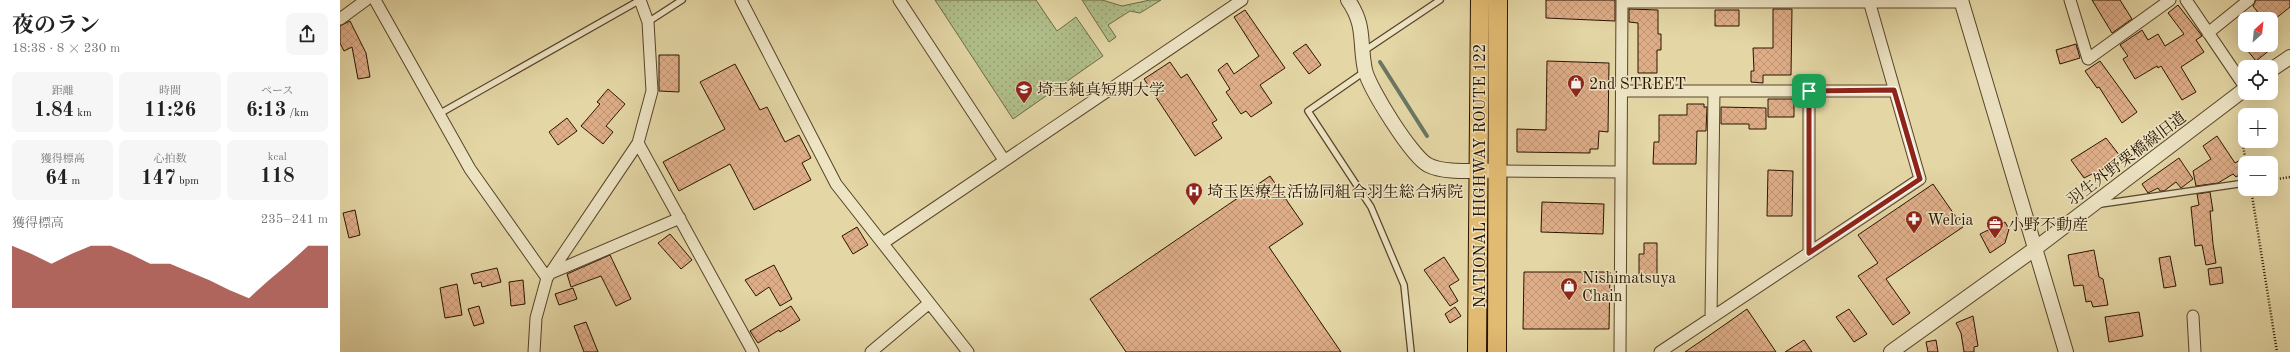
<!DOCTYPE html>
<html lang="ja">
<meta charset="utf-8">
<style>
:root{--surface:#fff;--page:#f6f6f6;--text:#222;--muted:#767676;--accent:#8f2418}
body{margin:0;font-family:"Old Standard TT","Noto Serif JP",serif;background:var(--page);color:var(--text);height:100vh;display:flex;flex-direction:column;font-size:15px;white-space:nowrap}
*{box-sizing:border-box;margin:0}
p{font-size:13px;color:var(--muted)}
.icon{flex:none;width:22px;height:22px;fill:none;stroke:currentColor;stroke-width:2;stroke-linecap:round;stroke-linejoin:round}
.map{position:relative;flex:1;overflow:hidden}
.details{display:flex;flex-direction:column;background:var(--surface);width:340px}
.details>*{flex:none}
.needle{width:26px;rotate:27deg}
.fabs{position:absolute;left:1898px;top:12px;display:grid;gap:8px}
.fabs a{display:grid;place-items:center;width:40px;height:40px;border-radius:8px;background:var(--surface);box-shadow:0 4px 16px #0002;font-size:20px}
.pin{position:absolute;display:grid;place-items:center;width:34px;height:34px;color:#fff;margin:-17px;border-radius:8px;box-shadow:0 2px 6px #0006}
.round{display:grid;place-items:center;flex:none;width:42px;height:42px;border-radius:8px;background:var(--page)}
.summary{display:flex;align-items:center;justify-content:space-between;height:68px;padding:0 12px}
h1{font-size:22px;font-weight:700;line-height:30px}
.metrics{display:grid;grid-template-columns:repeat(3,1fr);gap:6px;height:68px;padding:4px 12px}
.metrics div{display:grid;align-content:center;border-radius:8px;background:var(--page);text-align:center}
.metrics b{font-size:20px;font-weight:700}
.metrics small{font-size:11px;font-weight:400}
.metrics p{font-size:11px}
.chart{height:112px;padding:8px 12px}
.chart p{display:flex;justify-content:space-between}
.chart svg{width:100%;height:72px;margin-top:4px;fill:var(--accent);opacity:.7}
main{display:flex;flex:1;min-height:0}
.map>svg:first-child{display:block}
</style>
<main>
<section class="details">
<div class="summary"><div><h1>夜のラン</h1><p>18:38 · 8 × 230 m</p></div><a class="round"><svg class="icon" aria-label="share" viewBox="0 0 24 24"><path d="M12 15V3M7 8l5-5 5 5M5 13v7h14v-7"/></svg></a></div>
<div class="metrics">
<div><p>距離</p><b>1.84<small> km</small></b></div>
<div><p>時間</p><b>11:26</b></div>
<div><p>ペース</p><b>6:13<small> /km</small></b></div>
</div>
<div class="metrics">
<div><p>獲得標高</p><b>64<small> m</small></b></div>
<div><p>心拍数</p><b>147<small> bpm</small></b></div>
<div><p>kcal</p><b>118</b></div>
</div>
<div class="chart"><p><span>獲得標高</span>235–241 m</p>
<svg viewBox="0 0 160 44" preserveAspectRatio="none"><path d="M0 44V6L10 11L20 17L30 11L40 6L50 6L60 11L70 17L80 17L90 22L100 27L110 33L120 38L130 27L140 17L150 6L160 6V44z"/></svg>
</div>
</section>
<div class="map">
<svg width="1950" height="352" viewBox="0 0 1950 352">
<defs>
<pattern id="grass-dots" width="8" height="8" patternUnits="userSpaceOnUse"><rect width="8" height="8" fill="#b0bf8a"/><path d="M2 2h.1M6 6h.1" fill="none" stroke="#98a375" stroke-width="1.8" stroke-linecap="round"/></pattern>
<pattern id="building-cross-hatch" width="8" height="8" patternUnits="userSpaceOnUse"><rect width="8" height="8" fill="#dfae89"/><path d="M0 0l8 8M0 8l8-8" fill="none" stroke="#c09574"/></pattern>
</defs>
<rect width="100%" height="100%" fill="#e4d6a5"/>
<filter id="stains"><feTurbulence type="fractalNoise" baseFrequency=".005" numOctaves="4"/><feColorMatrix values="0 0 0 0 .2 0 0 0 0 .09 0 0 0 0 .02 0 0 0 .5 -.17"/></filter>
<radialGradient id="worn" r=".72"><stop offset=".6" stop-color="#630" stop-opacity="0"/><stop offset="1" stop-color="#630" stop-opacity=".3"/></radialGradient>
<path fill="url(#grass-dots)" stroke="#6d6a45" d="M595 0H696L717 31 736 17 763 56 673 119Z
M742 0H762L782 6 810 0H821L800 13 790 11 768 25 776 37 769 42Z"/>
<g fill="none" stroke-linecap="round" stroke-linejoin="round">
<path stroke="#6a7764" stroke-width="4" d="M1040 62 1087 136"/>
</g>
<path fill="url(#building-cross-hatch)" stroke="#2a1400" d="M1206 0H1275V21L1206 18Z
M1752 0H1780L1792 19 1772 33Z
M1916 0H1950V7L1935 19H1923L1913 6Z
M1838 5 1862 36 1856 40 1864 52 1841 67 1856 92 1842 100 1821 66 1818 68 1817 66 1795 79 1783 59 1788 56 1780 45 1802 30 1808 40 1818 34 1825 46 1844 34 1828 13Z
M1289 9 1318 10V34H1321V50H1317V73H1298V23L1289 22Z
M1433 9H1452L1451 75H1423V83L1411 82V71H1414L1413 48H1433Z
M905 10 945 68 920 85 932 103 911 117 906 111 901 114 886 92 890 89 878 70 887 63 894 74 919 56 894 17Z
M1375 10H1399V26H1375Z
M10 21 26 53 30 77 18 79 12 47 4 51 0 43V26Z
M966 44 981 65 969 74 953 53Z
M1736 44 1740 58 1720 64 1716 50Z
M1903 45H1936L1916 61Z
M319 55H339V92L319 91Z
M1207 61 1269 63 1268 132 1259 131 1258 149H1250V153L1177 152V129L1206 130Z
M1760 61 1797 112 1782 123 1759 87 1757 88 1745 71Z
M830 62 841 78 847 74 877 120 872 123 882 138 855 156 804 79Z
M395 64 420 110 427 107 445 142 459 135 471 158 462 163 471 180 414 210 390 164 339 191 323 162 385 129 360 82Z
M268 89 285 104 266 126 273 132 263 144 241 126 260 104 257 102Z
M1428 99H1454V117H1428Z
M1347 104H1364V107H1367L1366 131H1357L1356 164H1313L1314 142H1319V115H1347Z
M1381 107 1426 108V129H1409V124H1381Z
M227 118 237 131 218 145 209 132Z
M1877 136 1895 163 1900 160 1905 171 1896 177 1893 174 1878 183 1856 186 1853 171 1871 159 1863 146Z
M1766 138 1780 156 1754 176 1752 174 1744 178 1731 160Z
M1839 158 1853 179 1841 188 1836 182 1824 191H1820L1818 188 1808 193 1802 184Z
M1428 170 1453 171 1452 216H1427Z
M930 176 963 224 929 247 1001 352H786L750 299Z
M1593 184 1623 227 1546 279 1570 313 1553 325 1518 276 1538 263 1518 235Z
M1870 192 1873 211H1870L1873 244 1876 263 1866 265 1862 245 1855 246 1851 207 1859 205 1857 194Z
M1202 202 1264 204 1263 234 1201 232Z
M15 210 20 235 9 238 3 213Z
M1665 222 1669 229 1665 243 1650 253 1640 234Z
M517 227 528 245 513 254 502 236Z
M330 234 352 260 341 269 318 243Z
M1304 243H1317V275H1299V254H1304Z
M1754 250 1759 277 1763 279 1768 305 1753 307 1751 301 1746 302 1743 285 1734 286 1728 255Z
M270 255 291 299 276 306 261 276 231 287 227 274Z
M1830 256 1836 286 1824 288 1819 258Z
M1104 257 1119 280 1109 286 1118 301 1110 306 1084 270Z
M434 265 452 299 440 306 429 287 416 296 405 280Z
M1881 267 1883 283 1870 285 1868 269Z
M157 268 161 282 142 287 141 282 134 284 131 274Z
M1184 272H1270L1269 329H1183Z
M183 280 185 304 171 306 169 282Z
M117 284 122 315 105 318 100 288Z
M233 288 237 299 219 305 215 294Z
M139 306 144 323 134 326 128 309Z
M451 306 460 320 440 332 439 330 418 343 410 331Z
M1115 307 1121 316 1110 323 1105 314Z
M1407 309 1436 352H1345L1380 328Z
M1509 309 1527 334 1514 342 1496 317Z
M1799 312 1803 336 1769 342 1765 317Z
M1633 316 1638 346 1634 347V352H1624L1621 333 1616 323Z
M246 322 258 352H244L234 326Z
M1464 340 1472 352H1445Z
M1596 340 1598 352H1588L1586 342Z"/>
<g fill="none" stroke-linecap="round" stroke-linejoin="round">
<g stroke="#584429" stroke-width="8">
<path id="service" d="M308 22 342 0
M1024 51 1100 0
M1024 72 968 111 1031 207 1064 285 1071 352
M99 114 300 0
M1761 204 1905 183"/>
</g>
<g stroke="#584429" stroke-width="13">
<path id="minor" d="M35 0 130 169 207 278
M401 0 496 184 628 352
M559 0 664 160
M1730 0 1748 59 1830 0
M1846 0 1905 87
M1282 2H1622
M0 19 26 0
M1868 33 1909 0
M1282 91H1554
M298 143 413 352
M1157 171 1281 172
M543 243 902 0
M1469 253V91
M211 273 340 218
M1853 316 1855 352
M1371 318 1374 91
M194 352 196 318 207 278 298 143 312 91 308 22 300 0
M531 352 588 304
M1280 352 1282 0
M1320 352 1580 179 1529 1"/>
</g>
<g stroke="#584429" stroke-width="16">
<path id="tertiary" d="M1008 0C1026 26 1019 41 1025 70 1029 88 1072 157 1088 165 1105 174 1138 170 1157 171
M1621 0 1726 352
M1931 70 1950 57
M1551 352 1696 248 1905 89"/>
</g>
<g stroke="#2a1400" stroke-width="20">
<path id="trunk" d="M1137 352 1140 0
M1157 352 1158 0"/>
</g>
<path stroke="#2a1400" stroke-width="2.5" stroke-dasharray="1 2" stroke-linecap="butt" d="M1899 121 1906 163
M1931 180 1950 177
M1911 189 1937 352"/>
<use href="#service" stroke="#ede4c4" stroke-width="5.5"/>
<use href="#minor" stroke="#ede4c4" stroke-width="11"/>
<use href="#tertiary" stroke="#ede4c4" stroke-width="14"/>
<use href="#trunk" stroke="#e2bb72" stroke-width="18"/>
</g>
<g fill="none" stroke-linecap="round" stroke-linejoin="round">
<g stroke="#fff" stroke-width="8">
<path id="route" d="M1554 90 1580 179 1469 253V91Z"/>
</g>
<use href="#route" stroke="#8f2418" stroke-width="5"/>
</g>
<defs>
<g id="shop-pin" transform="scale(0.9)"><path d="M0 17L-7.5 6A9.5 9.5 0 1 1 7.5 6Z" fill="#8f2418" stroke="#ede4c4"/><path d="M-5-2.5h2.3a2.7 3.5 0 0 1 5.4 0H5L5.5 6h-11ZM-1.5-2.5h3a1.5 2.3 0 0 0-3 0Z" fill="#fff"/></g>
<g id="university-pin" transform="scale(0.9)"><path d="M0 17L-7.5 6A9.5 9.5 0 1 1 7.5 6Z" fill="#8f2418" stroke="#ede4c4"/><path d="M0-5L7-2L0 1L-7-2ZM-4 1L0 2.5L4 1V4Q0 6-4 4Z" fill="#fff"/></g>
<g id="hospital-pin" transform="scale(0.9)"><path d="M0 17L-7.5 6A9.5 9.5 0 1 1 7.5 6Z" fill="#8f2418" stroke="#ede4c4"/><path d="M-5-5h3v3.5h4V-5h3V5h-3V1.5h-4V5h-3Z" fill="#fff"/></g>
<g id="pharmacy-pin" transform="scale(0.9)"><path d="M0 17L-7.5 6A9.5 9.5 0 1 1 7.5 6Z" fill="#8f2418" stroke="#ede4c4"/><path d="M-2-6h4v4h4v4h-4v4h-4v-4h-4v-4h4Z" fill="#fff"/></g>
<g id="office-pin" transform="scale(0.9)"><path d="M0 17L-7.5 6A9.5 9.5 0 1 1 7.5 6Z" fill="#8f2418" stroke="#ede4c4"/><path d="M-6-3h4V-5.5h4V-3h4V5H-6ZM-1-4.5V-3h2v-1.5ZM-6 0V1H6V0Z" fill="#fff"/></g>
</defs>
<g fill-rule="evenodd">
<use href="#shop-pin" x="1236" y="83"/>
<use href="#university-pin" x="684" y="89"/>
<use href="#hospital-pin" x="854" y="191"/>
<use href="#pharmacy-pin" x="1574" y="219"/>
<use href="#office-pin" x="1655" y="224"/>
<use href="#shop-pin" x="1229" y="286"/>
</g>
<g text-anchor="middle" stroke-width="3" stroke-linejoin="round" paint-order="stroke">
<g font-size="16" fill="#2a1400" stroke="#ede4c4" text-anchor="start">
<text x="1249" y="89">2nd STREET</text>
<text x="697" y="95">埼玉純真短期大学</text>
<text x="867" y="197">埼玉医療生活協同組合羽生総合病院</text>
<text x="1587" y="225">Welcia</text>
<text x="1668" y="230">小野不動産</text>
<text x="1242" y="283">Nishimatsuya<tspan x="1242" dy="18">Chain</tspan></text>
</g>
<g font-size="16" fill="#2a1400" stroke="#ede4c4">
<text transform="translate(1786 158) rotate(-37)" y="6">羽生外野栗橋線旧道</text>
<text transform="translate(1139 176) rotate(-90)" y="6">NATIONAL HIGHWAY ROUTE 122</text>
</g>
</g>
<rect width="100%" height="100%" filter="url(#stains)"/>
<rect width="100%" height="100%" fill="url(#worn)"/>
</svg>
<div class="fabs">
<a><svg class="needle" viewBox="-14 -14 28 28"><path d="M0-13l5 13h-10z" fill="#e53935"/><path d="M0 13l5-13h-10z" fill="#767676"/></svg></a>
<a><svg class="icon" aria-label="locate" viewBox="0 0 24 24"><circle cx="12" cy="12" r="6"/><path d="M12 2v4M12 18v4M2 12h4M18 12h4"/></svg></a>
<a>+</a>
<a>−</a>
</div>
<div class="pin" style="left:1469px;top:91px;background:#1e9e55"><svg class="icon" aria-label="arrive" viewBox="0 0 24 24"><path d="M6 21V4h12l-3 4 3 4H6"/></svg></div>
</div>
</main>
